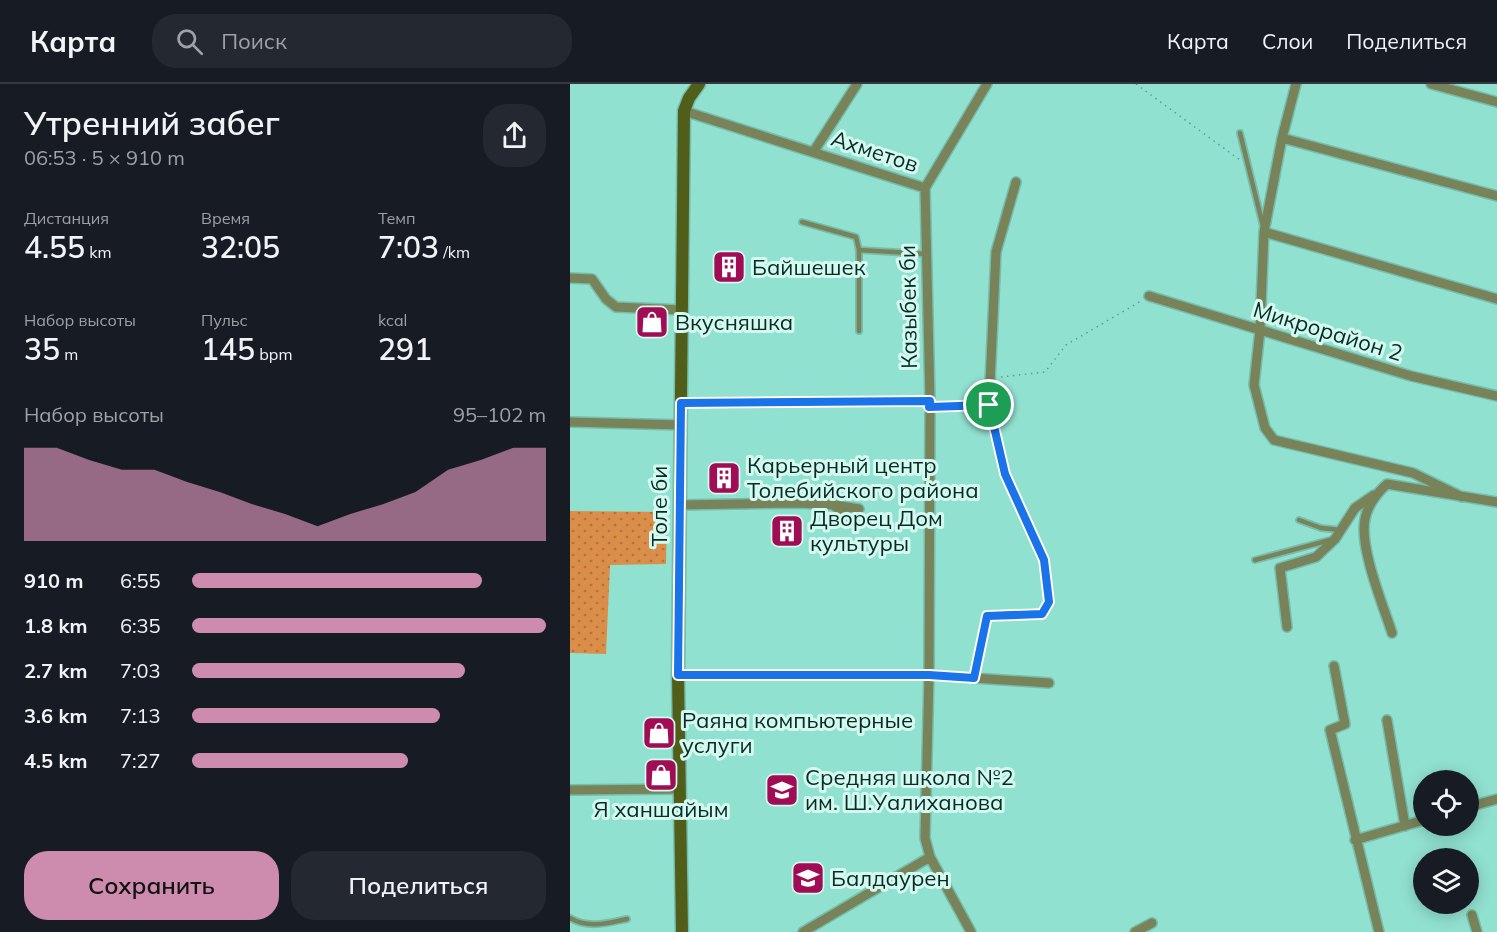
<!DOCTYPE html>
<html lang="ru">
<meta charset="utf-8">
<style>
:root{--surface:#171b24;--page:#242831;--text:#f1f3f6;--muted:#9ea1a6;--line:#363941;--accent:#cd8cae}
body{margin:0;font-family:Mulish,sans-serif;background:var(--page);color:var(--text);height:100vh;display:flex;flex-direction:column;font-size:22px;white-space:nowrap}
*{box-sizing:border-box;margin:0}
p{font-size:20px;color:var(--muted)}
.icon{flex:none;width:33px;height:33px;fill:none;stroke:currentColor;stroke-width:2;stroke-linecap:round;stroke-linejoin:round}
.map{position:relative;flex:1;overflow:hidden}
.side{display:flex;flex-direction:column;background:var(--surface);width:570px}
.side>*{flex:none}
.buttons{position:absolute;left:843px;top:686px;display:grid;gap:12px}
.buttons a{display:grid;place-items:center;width:66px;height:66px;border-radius:50%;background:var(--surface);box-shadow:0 3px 15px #0003;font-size:30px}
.pin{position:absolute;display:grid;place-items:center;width:51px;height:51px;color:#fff;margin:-26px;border:3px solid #fff;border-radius:50%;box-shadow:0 2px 6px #0007}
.round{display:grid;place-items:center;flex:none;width:63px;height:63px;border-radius:24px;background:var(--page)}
.head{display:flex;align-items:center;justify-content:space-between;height:102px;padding:0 24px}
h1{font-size:33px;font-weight:600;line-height:45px}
.figures{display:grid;grid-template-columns:repeat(3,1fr);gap:9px;height:102px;padding:6px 24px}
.figures div{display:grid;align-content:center}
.figures b{font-size:30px;font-weight:600}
.figures small{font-size:16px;font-weight:400}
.figures p{font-size:16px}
.chart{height:168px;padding:12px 24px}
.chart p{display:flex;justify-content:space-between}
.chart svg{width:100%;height:108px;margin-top:6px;fill:var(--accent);opacity:.7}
.cta{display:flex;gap:12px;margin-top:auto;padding:12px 24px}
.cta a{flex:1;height:69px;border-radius:24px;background:var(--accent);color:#111;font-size:24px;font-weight:600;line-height:69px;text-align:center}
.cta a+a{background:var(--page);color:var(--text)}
ul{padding:0 24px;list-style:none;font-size:20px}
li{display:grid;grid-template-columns:96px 72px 1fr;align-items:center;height:45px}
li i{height:15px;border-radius:8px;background:var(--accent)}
header{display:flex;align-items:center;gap:36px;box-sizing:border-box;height:84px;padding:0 30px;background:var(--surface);border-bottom:2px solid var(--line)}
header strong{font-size:28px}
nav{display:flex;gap:33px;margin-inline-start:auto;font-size:21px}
.search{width:420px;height:54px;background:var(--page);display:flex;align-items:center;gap:15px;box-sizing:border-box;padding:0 21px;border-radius:24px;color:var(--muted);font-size:22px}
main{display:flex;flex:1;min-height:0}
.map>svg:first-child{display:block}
</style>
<header>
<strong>Карта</strong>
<div class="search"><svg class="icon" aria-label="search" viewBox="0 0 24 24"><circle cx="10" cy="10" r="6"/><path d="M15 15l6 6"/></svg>Поиск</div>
<nav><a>Карта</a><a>Слои</a><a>Поделиться</a></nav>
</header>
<main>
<section class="side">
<div class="head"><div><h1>Утренний забег</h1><p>06:53 · 5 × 910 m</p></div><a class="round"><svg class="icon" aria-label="share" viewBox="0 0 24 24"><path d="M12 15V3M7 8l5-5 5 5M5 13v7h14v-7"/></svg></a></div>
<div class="figures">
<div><p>Дистанция</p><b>4.55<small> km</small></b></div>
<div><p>Время</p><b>32:05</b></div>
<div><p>Темп</p><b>7:03<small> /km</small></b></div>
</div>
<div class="figures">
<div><p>Набор высоты</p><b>35<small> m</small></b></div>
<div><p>Пульс</p><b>145<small> bpm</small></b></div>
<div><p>kcal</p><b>291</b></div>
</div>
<div class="chart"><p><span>Набор высоты</span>95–102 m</p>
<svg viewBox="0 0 160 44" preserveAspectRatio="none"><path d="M0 44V6L10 6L20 11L30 15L40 15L50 20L60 24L70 29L80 33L90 38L100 33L110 29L120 24L130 15L140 11L150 6L160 6V44z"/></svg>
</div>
<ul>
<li><b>910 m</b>6:55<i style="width:82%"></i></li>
<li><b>1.8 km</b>6:35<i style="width:100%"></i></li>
<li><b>2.7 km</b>7:03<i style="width:77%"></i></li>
<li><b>3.6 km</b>7:13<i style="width:70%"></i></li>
<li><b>4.5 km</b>7:27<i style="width:61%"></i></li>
</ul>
<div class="cta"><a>Сохранить</a><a>Поделиться</a></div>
</section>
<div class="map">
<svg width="927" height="848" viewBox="0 0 927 848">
<defs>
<pattern id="park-dots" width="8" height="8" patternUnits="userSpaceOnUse" patternTransform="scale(1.5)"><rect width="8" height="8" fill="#db8e4a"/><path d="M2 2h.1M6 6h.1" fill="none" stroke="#b0743d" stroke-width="1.8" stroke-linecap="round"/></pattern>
</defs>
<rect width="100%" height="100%" fill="#91e1d0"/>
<path fill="url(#park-dots)" d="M0 427 97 428 96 480 40 481 36 570 0 569Z"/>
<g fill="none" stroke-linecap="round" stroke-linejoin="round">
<g stroke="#76bdae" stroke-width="8">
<path id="service" d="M670 49 693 142
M232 138 286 153 289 166 357 170
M289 166V247
M729 436 751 444 771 446
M685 476 760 456
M0 834C18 845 38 839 57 835"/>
</g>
<g stroke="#76bdae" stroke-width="12">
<path id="minor" d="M726 0 712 54 694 148 690 246 684 301 695 344 704 356 843 389 892 413
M861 0 927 18
M114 27 355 104
M712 54 927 112
M244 67 287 0
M694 148 927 215
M0 194 22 195 36 215 46 223 112 226
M579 212 841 292 927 312
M111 319 360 317
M359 323 419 321
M0 338 111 341
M110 421 229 419 263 421 271 427 276 437
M265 421 289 425
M717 543 710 484 746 473 765 455 785 424 804 411
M822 549C813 521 789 463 795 435 798 420 806 410 817 400L927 418
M764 582 775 640 760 646 809 848
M108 591H359L479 599
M404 594 417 532 472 530 479 518 474 476 435 390 419 321 426 168 446 98
M817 636 835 742
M0 706 110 705
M898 723 927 715
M785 756 854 736
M902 831 907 848
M233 848 360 773
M401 848 360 773 355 754 359 591 360 317 355 104 417 0
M565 848 582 839"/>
</g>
<g stroke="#76bdae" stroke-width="15">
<path id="secondary" d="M112 848 108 591 114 27 119 14 129 0"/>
</g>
<path stroke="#5f9e92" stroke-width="1.5" stroke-dasharray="1.5 4.5" stroke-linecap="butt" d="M566 0 670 76
M431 293 475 288 496 261 571 217"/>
<use href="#service" stroke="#798359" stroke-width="4.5"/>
<use href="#minor" stroke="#798359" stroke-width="9"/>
<use href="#secondary" stroke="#515e1a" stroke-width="12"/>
</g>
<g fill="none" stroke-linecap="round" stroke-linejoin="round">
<g stroke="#fff" stroke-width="12">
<path id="route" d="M360 317 359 323 419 321 435 390 474 476 479 518 472 530 417 532 404 594 359 591H108L111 319Z"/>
</g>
<use href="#route" stroke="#1a73e8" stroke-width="8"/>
</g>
<defs>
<g id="building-square" transform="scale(1.725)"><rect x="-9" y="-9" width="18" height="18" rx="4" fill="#a00d55" stroke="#d3f9f0"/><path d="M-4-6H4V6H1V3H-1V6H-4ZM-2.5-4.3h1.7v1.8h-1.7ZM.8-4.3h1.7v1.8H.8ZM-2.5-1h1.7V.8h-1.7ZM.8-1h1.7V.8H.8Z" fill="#fff"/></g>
<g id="shop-square" transform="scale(1.725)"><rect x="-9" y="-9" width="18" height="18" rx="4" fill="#a00d55" stroke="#d3f9f0"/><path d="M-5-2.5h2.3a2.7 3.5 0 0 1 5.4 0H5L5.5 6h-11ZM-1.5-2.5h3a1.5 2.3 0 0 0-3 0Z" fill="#fff"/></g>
<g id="school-square" transform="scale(1.725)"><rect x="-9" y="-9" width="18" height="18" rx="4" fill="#a00d55" stroke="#d3f9f0"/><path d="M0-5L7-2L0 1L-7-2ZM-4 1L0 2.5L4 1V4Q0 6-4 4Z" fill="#fff"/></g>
</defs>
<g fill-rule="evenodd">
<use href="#building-square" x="159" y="183"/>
<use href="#shop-square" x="82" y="238"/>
<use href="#building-square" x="154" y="394"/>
<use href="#building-square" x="217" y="447"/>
<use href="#shop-square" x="89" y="649"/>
<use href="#shop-square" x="91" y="691"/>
<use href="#school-square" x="212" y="706"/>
<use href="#school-square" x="238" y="794"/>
</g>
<g text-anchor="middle" stroke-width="6" stroke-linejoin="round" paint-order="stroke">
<g font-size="22" fill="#082b25" stroke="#d3f9f0">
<text transform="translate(305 67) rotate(18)" y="8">Ахметов</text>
<text transform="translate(338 223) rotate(-91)" y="8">Казыбек би</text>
<text transform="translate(758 247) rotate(17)" y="8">Микрорайон 2</text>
<text transform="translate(89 422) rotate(-90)" y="8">Толе би</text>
</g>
<g font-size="22" fill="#082b25" stroke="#d3f9f0" text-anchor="start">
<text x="182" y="191">Байшешек</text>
<text x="105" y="246">Вкусняшка</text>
<text x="177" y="389">Карьерный центр<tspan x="177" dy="25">Толебийского района</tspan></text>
<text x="240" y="442">Дворец Дом<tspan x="240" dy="25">культуры</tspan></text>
<text x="112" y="644">Раяна компьютерные<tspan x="112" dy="25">услуги</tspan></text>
<text x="235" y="701">Средняя школа №2<tspan x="235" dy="25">им. Ш.Уалиханова</tspan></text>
<text x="91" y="733" text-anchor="middle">Я ханшайым</text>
<text x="261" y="802">Балдаурен</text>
</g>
</g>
</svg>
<div class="buttons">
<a><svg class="icon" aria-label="locate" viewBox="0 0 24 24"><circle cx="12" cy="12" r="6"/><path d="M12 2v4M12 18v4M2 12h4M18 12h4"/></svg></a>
<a><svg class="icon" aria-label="layers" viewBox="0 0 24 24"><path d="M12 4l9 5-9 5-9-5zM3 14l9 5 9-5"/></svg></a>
</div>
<div class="pin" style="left:419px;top:321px;background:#1e9e55"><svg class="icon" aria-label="arrive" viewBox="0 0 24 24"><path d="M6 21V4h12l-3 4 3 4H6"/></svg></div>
</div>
</main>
